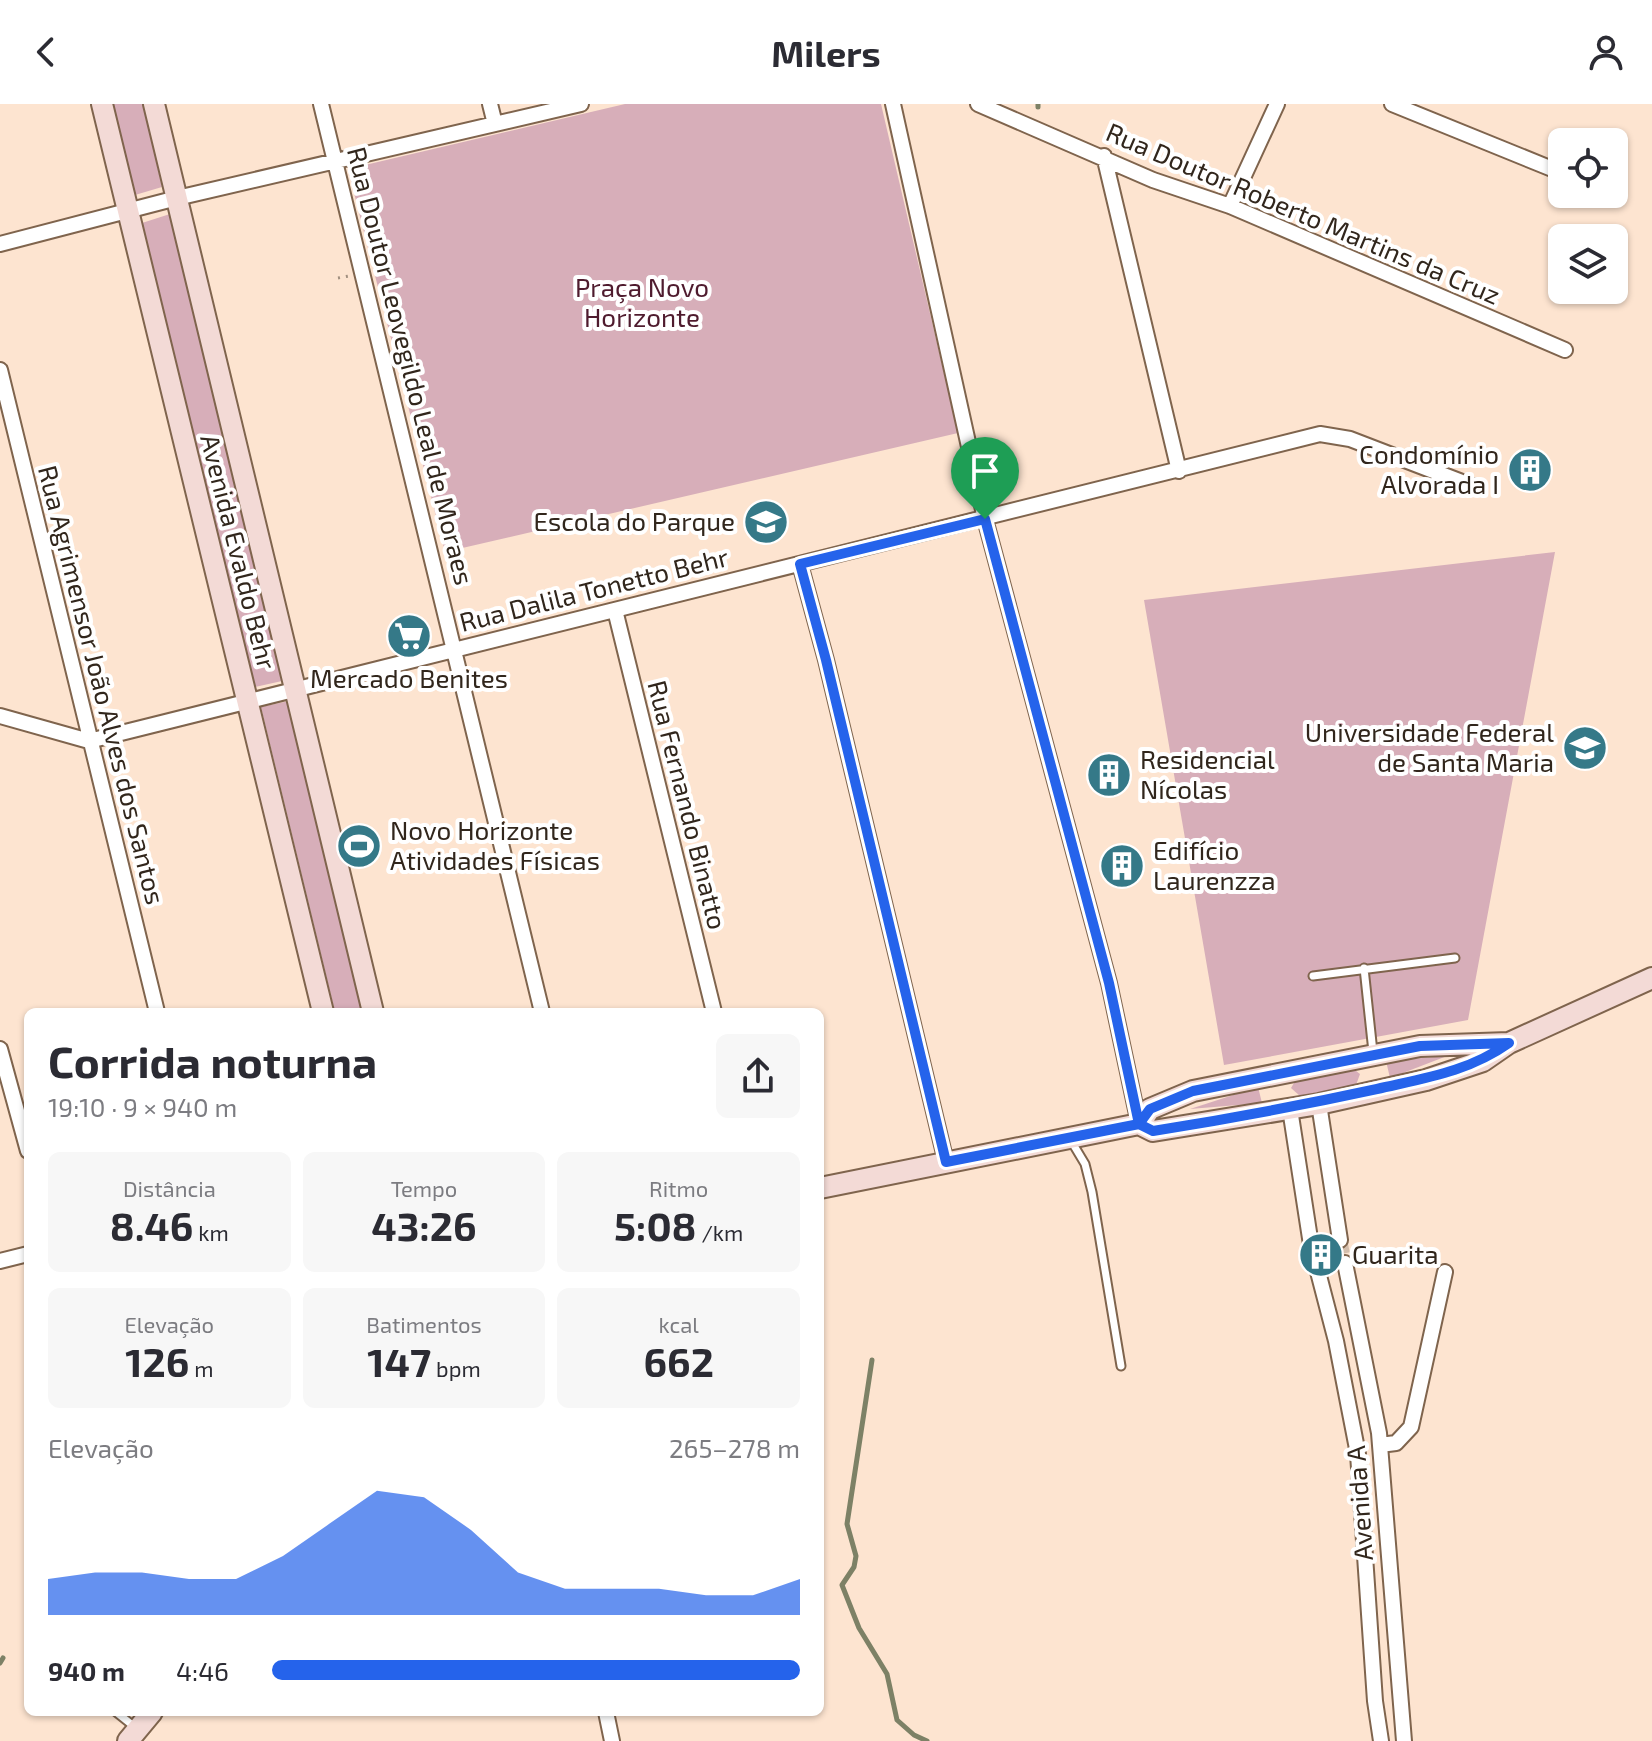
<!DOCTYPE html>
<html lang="pt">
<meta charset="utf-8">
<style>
:root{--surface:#fff;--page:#f7f7f7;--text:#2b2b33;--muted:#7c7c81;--accent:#2563eb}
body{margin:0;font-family:"Exo 2",sans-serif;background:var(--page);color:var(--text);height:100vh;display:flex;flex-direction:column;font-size:30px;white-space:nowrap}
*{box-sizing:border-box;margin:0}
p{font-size:26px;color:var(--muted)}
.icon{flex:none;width:44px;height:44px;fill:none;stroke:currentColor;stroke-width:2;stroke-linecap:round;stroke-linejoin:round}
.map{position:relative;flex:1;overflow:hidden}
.sheet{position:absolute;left:24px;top:904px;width:800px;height:708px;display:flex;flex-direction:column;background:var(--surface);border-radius:12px;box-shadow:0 2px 6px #0004}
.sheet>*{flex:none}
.controls{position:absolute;left:1548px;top:24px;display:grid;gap:16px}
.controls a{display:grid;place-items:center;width:80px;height:80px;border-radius:12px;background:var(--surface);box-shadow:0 2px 6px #0004;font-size:40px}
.pin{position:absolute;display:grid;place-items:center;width:68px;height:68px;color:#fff;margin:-82px -34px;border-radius:50% 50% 50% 0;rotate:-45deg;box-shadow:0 0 8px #0007}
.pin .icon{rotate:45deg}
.round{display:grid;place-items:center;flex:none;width:84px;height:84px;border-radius:12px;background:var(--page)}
.head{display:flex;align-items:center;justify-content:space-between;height:136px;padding:0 24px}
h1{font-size:44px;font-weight:700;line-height:60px}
.figures{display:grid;grid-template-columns:repeat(3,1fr);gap:12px;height:136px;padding:8px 24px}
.figures div{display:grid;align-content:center;border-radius:12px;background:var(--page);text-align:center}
.figures b{font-size:40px;font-weight:700}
.figures small{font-size:22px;font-weight:400}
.figures p{font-size:22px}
.chart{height:224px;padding:16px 24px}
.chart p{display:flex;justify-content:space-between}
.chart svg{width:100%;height:144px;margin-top:8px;fill:var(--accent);opacity:.7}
ul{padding:0 24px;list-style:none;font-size:26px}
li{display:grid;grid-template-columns:128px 96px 1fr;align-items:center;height:60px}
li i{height:20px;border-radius:10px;background:var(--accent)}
header{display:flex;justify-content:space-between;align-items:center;height:104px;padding:0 24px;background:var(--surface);font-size:36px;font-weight:700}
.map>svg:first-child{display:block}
</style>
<header><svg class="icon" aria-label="back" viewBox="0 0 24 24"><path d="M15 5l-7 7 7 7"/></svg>Milers<svg class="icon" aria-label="person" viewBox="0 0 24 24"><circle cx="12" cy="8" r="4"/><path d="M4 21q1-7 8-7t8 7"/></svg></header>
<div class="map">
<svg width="1652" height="1637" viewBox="0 0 1652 1637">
<rect width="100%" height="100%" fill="#fde4d0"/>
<path fill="#d7aeb9" d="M113 0H143L162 83 135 91Z
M625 0H881L958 329 445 448 348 65Z
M170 110 282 577 255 583 142 119Z
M1555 448 1468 916 1224 961 1144 496Z
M289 597 365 908H335L261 603Z
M1447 952 1390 974 1386 957Z
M1351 963 1360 970 1356 981 1300 992 1291 984 1297 974Z
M1258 983 1262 999 1190 1005Z"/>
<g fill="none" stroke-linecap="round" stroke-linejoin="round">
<path stroke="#7d8166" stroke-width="5" d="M1038 0V3
M872 1256 847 1420 856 1452 854 1463 842 1481 859 1524 887 1570 897 1616 914 1631 927 1637
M0 1559 3 1554"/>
<path stroke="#d4beac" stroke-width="14" stroke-dasharray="14 7" stroke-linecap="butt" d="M1340 1136 1345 1159
M1311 1141 1317 1164"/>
<g stroke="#7f644d" stroke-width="11">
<path id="lane" d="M1364 864 1373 948
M1313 872 1455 854
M1070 1035 1085 1060 1092 1088 1121 1262
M116 1608 136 1624"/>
</g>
<g stroke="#7f644d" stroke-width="18">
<path id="street" d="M321 0 542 908
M490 0 495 20
M893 0 985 415 1109 879 1139 1020
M978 0 1153 76 1230 102 1565 246
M1392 0 1562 69
M1104 52 1179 367
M1230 102 1277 0
M0 140 177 94 581 0
M0 266 157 908
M800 460 826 556 946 1058
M615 506 714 908
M0 612 89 637 1320 330 1350 335 1475 383
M0 945 28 1047
M1319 1000 1340 1136
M1290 1005 1311 1141
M0 1157 28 1150
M1345 1159 1379 1329 1404 1637
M1317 1164 1336 1237 1358 1350 1375 1597 1381 1637
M1380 1341 1396 1339 1411 1323 1445 1168
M606 1608 612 1637"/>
</g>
<g stroke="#7f644d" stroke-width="24">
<path id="secondary" d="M102 0 323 908
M154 0 373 908
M1139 1020 1150 1005 1193 987 1420 942 1509 939
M820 1084 1139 1020 1153 1027 1319 1000 1426 976 1483 957 1509 939 1652 874
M128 1637 152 1608"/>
</g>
<path stroke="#a18f7f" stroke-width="3" stroke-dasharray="2 6" stroke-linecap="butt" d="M338 174 349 172"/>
<use href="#lane" stroke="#fff" stroke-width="7"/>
<use href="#street" stroke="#fff" stroke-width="14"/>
<use href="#secondary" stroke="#f3dad6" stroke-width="20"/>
</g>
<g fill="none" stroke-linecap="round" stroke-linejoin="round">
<g stroke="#fff" stroke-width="16">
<path id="route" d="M985 415 800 460 826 556 946 1058 1139 1020 1153 1027C1229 1015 1303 1001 1377 985 1425 974 1468 968 1509 939L1420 942 1193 987 1150 1005 1139 1020 1109 879 985 415"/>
</g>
<use href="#route" stroke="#2563eb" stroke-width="10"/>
</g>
<defs>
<g id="building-disc" transform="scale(2.3)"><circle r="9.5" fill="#357988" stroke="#fff"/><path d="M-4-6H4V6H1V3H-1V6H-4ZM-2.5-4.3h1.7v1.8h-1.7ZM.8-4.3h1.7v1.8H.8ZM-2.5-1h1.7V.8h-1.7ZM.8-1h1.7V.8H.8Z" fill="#fff"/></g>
<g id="school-disc" transform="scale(2.3)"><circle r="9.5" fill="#357988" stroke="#fff"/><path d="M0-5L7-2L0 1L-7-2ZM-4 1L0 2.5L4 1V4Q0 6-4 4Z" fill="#fff"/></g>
<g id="supermarket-disc" transform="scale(2.3)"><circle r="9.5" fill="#357988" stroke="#fff"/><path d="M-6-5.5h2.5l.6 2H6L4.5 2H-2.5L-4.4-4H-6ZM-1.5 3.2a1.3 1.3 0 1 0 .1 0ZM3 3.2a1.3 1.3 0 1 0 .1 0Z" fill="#fff"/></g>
<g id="university-disc" transform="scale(2.3)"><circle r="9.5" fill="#357988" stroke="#fff"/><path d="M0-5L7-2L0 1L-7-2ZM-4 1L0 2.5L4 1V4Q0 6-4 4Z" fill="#fff"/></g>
<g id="stadium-disc" transform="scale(2.3)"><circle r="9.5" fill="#357988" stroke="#fff"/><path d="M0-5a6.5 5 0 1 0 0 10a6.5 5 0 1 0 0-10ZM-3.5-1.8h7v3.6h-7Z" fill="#fff"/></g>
</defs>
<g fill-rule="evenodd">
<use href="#building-disc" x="1530" y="366"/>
<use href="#school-disc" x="766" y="418"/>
<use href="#supermarket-disc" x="409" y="532"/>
<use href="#university-disc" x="1585" y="644"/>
<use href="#building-disc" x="1109" y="671"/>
<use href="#stadium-disc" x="359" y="742"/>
<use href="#building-disc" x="1122" y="762"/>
<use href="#building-disc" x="1321" y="1151"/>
</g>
<g text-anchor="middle" stroke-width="8" stroke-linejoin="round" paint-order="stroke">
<g font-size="26" fill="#31261c" stroke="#fff">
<text transform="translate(1303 110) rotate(23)" y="9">Rua Doutor Roberto Martins da Cruz</text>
<text transform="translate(410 262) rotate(76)" y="9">Rua Doutor Leovegildo Leal de Moraes</text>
<text transform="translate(238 448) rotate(76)" y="9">Avenida Evaldo Behr</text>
<text transform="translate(594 486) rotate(-14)" y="9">Rua Dalila Tonetto Behr</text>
<text transform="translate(101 581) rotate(76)" y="9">Rua Agrimensor João Alves dos Santos</text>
<text transform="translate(687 701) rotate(76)" y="9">Rua Fernando Binatto</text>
<text transform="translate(1360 1399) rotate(-94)" y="9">Avenida A</text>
</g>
<g font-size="26" fill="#4f1b2e" stroke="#fff">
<text x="642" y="193">Praça Novo<tspan x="642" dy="30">Horizonte</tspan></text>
</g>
<g font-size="26" fill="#31261c" stroke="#fff" text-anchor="start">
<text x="1499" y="360" text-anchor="end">Condomínio<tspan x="1499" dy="30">Alvorada I</tspan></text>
<text x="735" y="427" text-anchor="end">Escola do Parque</text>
<text x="409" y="584" text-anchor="middle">Mercado Benites</text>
<text x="1554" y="638" text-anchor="end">Universidade Federal<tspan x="1554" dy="30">de Santa Maria</tspan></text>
<text x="1140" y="665">Residencial<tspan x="1140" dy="30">Nícolas</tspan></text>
<text x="390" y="736">Novo Horizonte<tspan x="390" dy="30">Atividades Físicas</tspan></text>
<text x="1153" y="756">Edifício<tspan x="1153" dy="30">Laurenzza</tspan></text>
<text x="1352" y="1160">Guarita</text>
</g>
</g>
</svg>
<div class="controls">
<a><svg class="icon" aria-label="locate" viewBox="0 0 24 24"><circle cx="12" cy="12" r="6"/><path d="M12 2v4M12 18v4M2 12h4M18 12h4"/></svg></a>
<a><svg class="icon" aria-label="layers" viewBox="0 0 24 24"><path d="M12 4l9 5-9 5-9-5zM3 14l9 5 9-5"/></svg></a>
</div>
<div class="pin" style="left:985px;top:415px;background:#1e9e55"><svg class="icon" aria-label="arrive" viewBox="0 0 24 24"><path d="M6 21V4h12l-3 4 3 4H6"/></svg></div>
<section class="sheet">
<div class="head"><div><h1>Corrida noturna</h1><p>19:10 · 9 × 940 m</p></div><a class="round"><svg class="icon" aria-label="share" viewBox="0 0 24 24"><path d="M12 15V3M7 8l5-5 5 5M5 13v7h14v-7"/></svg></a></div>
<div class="figures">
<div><p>Distância</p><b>8.46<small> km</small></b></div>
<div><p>Tempo</p><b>43:26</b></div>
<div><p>Ritmo</p><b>5:08<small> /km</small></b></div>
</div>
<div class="figures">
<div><p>Elevação</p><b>126<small> m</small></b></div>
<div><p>Batimentos</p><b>147<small> bpm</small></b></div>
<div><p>kcal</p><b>662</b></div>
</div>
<div class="chart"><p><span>Elevação</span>265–278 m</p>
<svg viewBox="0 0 160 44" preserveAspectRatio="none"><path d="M0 44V33L10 31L20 31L30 33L40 33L50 26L60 16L70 6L80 8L90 18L100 31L110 36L120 36L130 36L140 38L150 38L160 33V44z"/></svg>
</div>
<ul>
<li><b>940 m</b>4:46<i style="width:100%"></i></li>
</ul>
</section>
</div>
